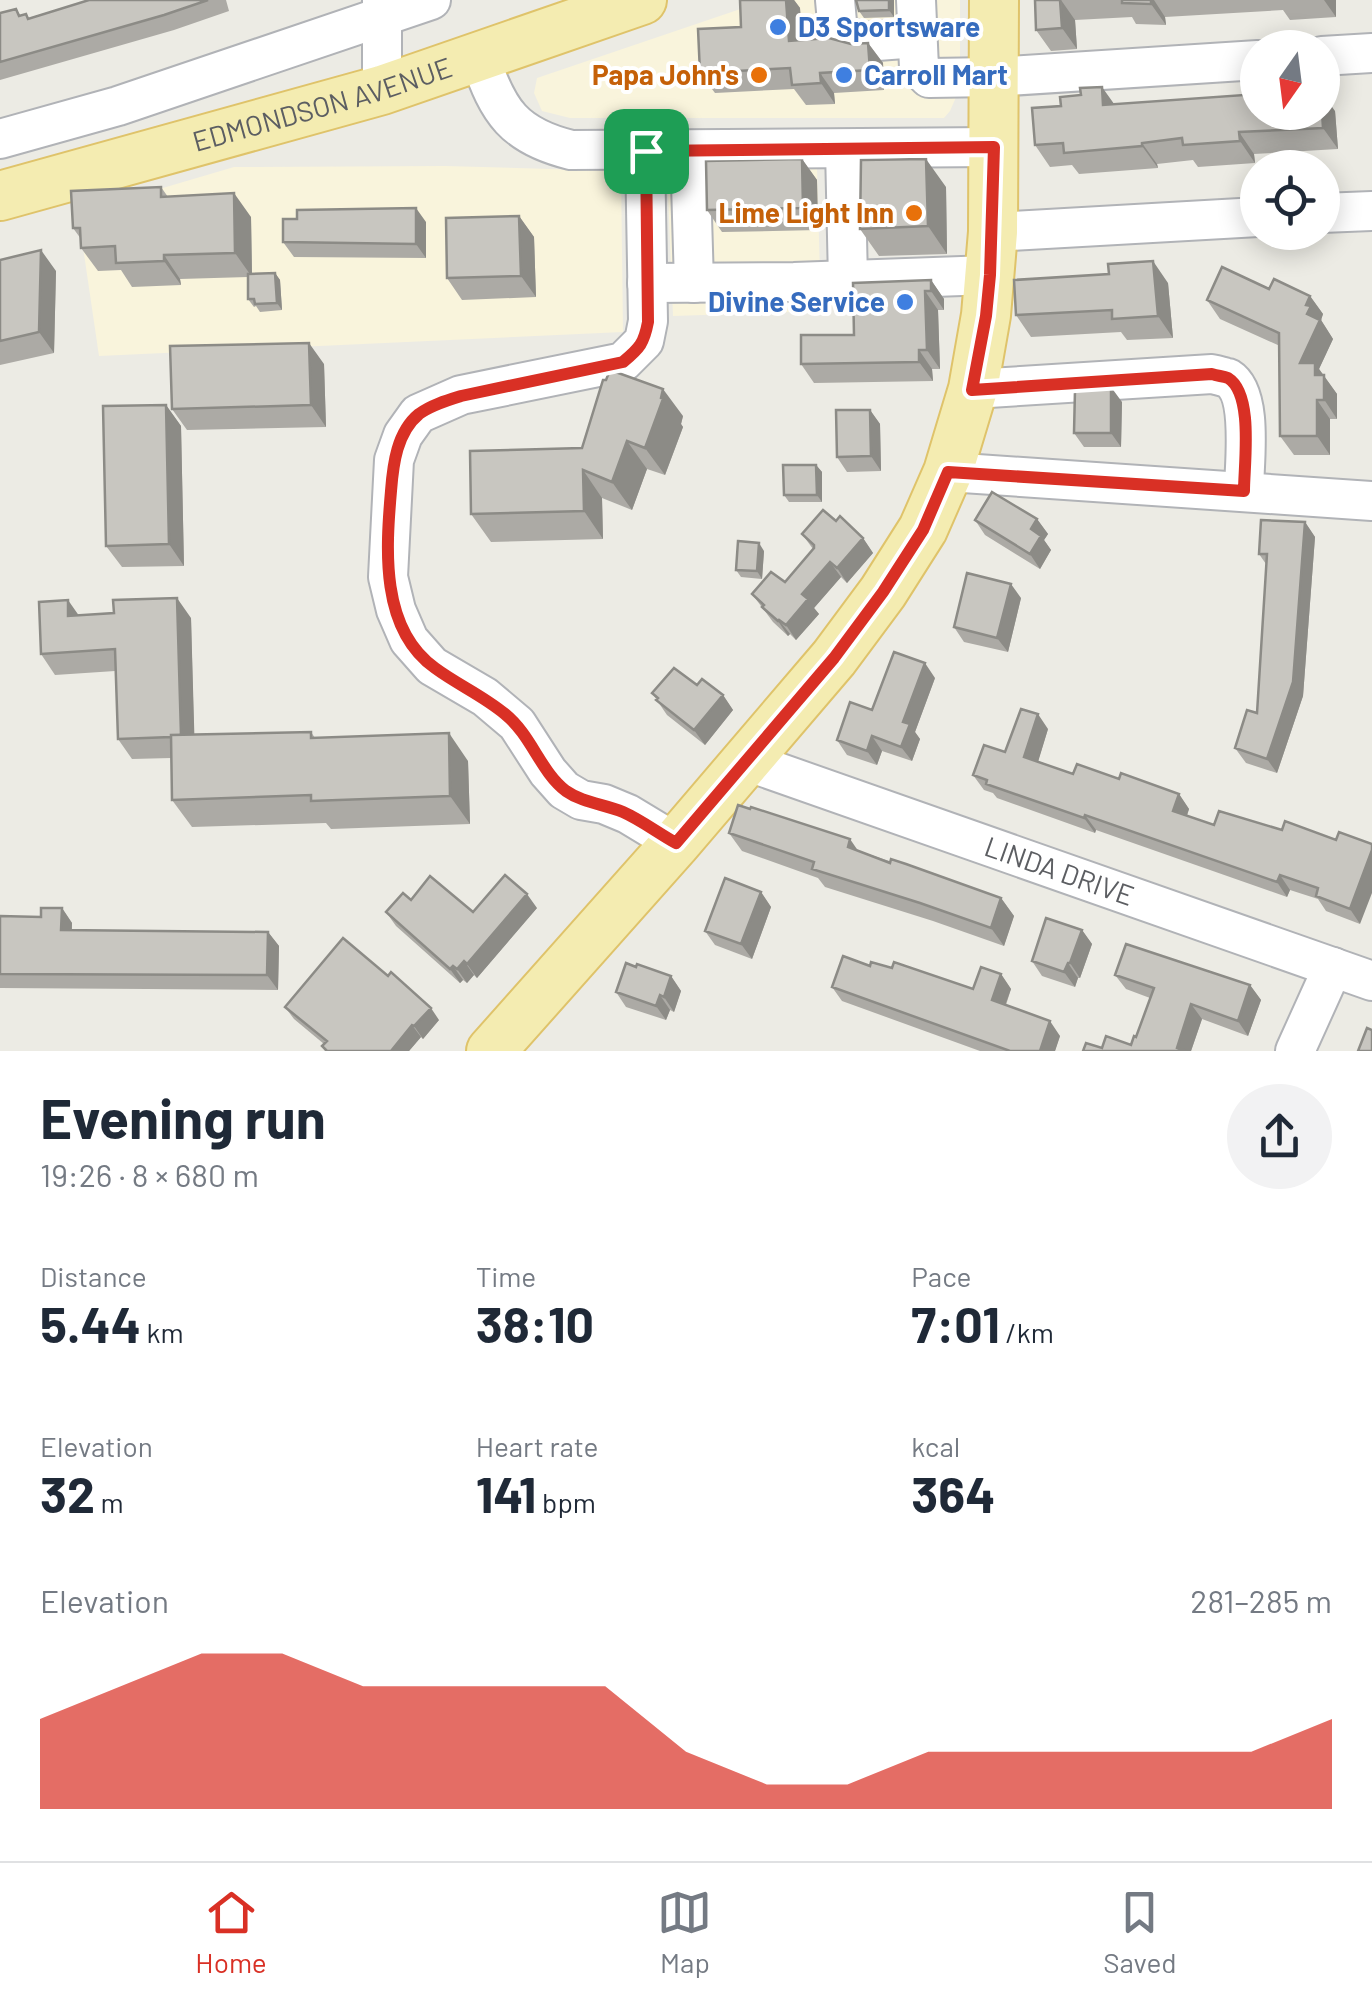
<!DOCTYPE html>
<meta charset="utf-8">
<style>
:root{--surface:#fff;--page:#f2f2f3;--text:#1f2937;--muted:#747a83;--line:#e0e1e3;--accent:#d93025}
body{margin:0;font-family:Barlow,sans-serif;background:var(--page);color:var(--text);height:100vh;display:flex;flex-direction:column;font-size:38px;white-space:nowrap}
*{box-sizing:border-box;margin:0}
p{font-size:32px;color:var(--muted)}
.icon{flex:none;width:55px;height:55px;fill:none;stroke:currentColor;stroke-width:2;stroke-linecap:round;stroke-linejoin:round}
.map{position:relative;height:1051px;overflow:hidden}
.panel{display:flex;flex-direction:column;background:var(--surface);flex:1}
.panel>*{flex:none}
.needle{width:65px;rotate:194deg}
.buttons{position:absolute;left:1240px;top:30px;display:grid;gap:20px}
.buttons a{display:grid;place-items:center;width:100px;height:100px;border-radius:50%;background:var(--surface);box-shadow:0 5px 25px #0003;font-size:50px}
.pin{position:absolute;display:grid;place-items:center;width:85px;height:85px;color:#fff;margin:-42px;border-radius:20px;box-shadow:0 5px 15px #0006}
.round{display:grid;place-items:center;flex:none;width:105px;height:105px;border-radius:52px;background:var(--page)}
.overview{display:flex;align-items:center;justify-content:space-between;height:170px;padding:0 40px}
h1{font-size:55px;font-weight:700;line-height:75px}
.stats{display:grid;grid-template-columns:repeat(3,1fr);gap:15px;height:170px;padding:10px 40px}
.stats div{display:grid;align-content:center}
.stats b{font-size:50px;font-weight:700}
.stats small{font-size:28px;font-weight:400}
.stats p{font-size:28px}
.chart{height:280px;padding:20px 40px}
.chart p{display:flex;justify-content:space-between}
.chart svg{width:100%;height:180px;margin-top:10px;fill:var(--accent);opacity:.7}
.dock{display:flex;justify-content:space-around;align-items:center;height:140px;border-top:2px solid var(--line);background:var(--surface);font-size:28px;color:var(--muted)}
.dock a{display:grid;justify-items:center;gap:5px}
.dock .active{color:var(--accent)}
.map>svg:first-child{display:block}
</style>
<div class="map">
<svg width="1372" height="1051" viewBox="0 0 1372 1051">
<rect width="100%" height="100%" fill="#ecebe4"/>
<path fill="#f9f4dc" d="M767 0H960V88L950 111 944 118H570L542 111 534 93 537 78Z
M445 166 621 171 623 332 99 356 78 213 234 167Z
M667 168H817L821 311 673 316Z"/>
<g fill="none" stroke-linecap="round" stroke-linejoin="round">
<g stroke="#b1b3b7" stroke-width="42">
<g id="minor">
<path d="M835 0 838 33 864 42 917 38"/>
<path d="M916 0 919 68 929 78 994 77 1258 60"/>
<path d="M1322 56 1372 53"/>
<path d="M480 58C498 112 514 136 571 150L993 147"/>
<path d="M382 90V0"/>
<path d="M0 139 118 106 431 0"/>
<path d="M845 149 848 280"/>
<path d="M690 150 694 283"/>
<path d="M645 151 648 321 644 341 623 362 461 395 418 414 403 435 394 460 388 577 396 610 409 640 432 666 485 697 517 724 548 772 564 790 581 800 604 804 628 814 676 843"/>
<path d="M1322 213 1372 211"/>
<path d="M993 232 1258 217"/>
<path d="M647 283 794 282 990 275"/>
<path d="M973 389 1212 374C1213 374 1227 378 1228 378 1254 394 1244 464 1244 491"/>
<path d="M948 472 1372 501"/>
<path id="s1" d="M746 761 1372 981"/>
<path d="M1295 1051 1333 967"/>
</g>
</g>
<g stroke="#dfc36a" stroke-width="52">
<g id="major">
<path id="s2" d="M0 196 382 90 642 0"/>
<path d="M491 1051 676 843 834 658 883 592 923 529 948 472 973 389 986 315 993 232 994 0"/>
</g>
</g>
<use href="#minor" stroke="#fff" stroke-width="38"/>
<use href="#major" stroke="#f4ecb1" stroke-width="48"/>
</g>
<path fill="#acaaa5" d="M89 0H226L229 11 174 30 0 80V13L16 9 21 16 26 14 29 18Z
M740 0H794L800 8 802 40 851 44 868 43 883 63 884 90 834 93 835 104 806 105 794 89 715 93 700 73 741 27Z
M856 0H894V17L864 18 859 11Z
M1035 0H1336V17L1290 20 1283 10 1165 17 1166 25 1136 24 1132 17 1075 20 1077 49 1051 51 1036 30Z
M1114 104 1335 111 1338 149 1254 154 1255 163 1198 167 1193 160 1157 164 1158 168 1079 174 1072 165 1050 167 1035 145 1061 106Z
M802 159 817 180 818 230 722 232 707 210Z
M161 187 168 197 251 217 252 274 275 273 280 280 282 310 260 312 256 306 254 307 248 299V277L180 279 181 285 132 287 121 270 98 271 81 248V239L73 228Z
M946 187 947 254 879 256 860 229Z
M519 216 534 237 536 297 462 300 447 278Z
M297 219 426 222V258L294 257 283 242Z
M0 260 56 271 54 353 0 365Z
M931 280 944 299V310H938L940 369H932L933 381 814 383 801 364 854 335Z
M1168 283 1173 338 1127 340 1121 332 1031 337 1016 315Z
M1269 289 1310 296 1323 314 1321 320 1333 339 1319 369 1337 394V419H1330V455H1294L1280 436V346L1220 319 1207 300Z
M324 364 326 427 187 430 172 409Z
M1122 402 1121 447H1084L1074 433Z
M166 405 181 426 184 566 122 567 106 546Z
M870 410 880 424 881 471 847 472 837 457Z
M683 416 681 424 683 427 665 475 647 469 632 510 602 498 603 539 491 542 471 514 582 448Z
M816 465 822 472V502H789L784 495Z
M1037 519 1048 534 1044 540 1051 550 1040 569 985 535 975 520Z
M836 521 863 538 873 553 847 583 841 577 814 608 819 614 796 640 790 634 788 636 773 622 752 594 785 582 813 549 802 534Z
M1305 522 1315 537 1303 696 1277 773 1246 763 1235 748 1257 713 1266 564 1259 554Z
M764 551 762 579 741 577 736 570Z
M1021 598 1008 652 964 642 954 627Z
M79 616 191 618 194 735 311 732 315 738 468 761 470 824 331 829 326 823 192 827 172 800 171 758 132 759 118 739 115 671 55 675 41 654Z
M935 678 915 732 920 739 912 761 882 751 877 765 847 755 837 740 872 710Z
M697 685 723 695 733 710 705 745 667 715 652 693Z
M1048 729 1038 761 1073 774 1119 779 1179 794 1189 809 1187 816 1214 825 1282 830 1336 840 1360 924 1326 911 1318 899 1290 890 1287 897 1096 830 1095 833 997 798 993 793 984 790 973 775 1005 752Z
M729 833 859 851 1001 898 1014 916 1004 946 933 921 825 887 818 878 742 851Z
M761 892 771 907 752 959 715 945 705 931Z
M411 900 473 912 537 908 477 978 474 975 467 983 463 980 460 983 396 926 386 912Z
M62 908 72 923V930L268 932 279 946 278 990 0 988V916L41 917Z
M1082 930 1092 944 1080 978H1078L1075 987 1042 976 1032 961Z
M870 966 892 968 973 989 1001 974 1011 989 1006 1005 1060 1036 1055 1051H980L842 1001 832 987Z
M636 967 671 976 681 991 674 1012 670 1010 666 1020 626 1007 616 992Z
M1115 975 1250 985 1261 1000 1248 1036 1202 1019 1191 1051H1083L1131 1045 1136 1037 1150 998 1126 989Z
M285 1007 439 1020 423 1039 421 1037 409 1051H325L322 1046 324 1044 294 1019Z"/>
<path fill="#8c8b86" d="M786 0H794L800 8 803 61 789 41Z
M889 0H894V17L889 10Z
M1061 0 1075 20 1077 49 1062 28Z
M1151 0H1154L1165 17 1166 25 1151 4Z
M1324 0H1336V17Z
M868 43 883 63 884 90 870 70Z
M820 73 834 93 835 104 821 83Z
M1102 87 1117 108 1103 105Z
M1322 93 1335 111 1338 149 1323 128Z
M1239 132 1254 154 1255 163 1240 141Z
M1142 143 1157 164 1158 168 1142 146Z
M802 159 817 180 818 230 803 208Z
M926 159 946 187 947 254 928 226Z
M234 193 251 217 252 277 235 253Z
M416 208 426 222V258L416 244Z
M519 216 534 237 536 297 521 276Z
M41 250 56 271 54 353 39 332Z
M164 255 180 279 181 285 164 261Z
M1153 261 1168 283 1173 338 1158 316Z
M275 273 280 280 282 310 277 303Z
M931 280 944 299V310L931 291Z
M925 291 938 310 940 369 927 350Z
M1310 296 1323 314 1321 320 1333 339 1319 369 1337 394V419L1300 363 1306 305Z
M309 343 324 364 326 427 311 405Z
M919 350 932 369 933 381 919 362Z
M1111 387 1122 402 1121 447 1111 433Z
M663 389 683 416 681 424 683 427 665 475 645 448Z
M1317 400 1330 419V455L1317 436Z
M166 405 181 426 184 566 169 544Z
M870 410 880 424 881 471 871 456Z
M627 441 647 469 632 510 612 482Z
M816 465 822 472V502L817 495Z
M583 470 602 498 603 539 584 511Z
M1037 519 1048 534 1044 540 1051 550 1040 569 1030 554 1031 529Z
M1305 522 1315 537 1303 696 1277 773 1267 759Z
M863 538 873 553 847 583 837 568Z
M759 543 764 551 762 579 757 571Z
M830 562 841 577 814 608 819 614 796 640 786 625 802 594Z
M1011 584 1021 598 1008 652 997 638Z
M177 598 191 618 195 757 181 737Z
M68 600 82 620 68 616Z
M779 620 790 634 788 636 778 621Z
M925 663 935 678 915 732 920 739 912 761 901 747 903 722Z
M723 695 733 710 705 745 694 730Z
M1038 714 1048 729 1035 772 1024 757Z
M449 733 468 761 470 824 450 796Z
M872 736 882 751 877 765 867 751Z
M1179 794 1189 809 1183 826 1173 811Z
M1085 815 1096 830 1095 833 1084 818Z
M850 839 863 858 848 847Z
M1372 850V893L1360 924 1350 909Z
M1280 875 1290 890 1287 897 1277 882Z
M761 892 771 907 752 959 741 944Z
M527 894 537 908 477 978 467 964Z
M1001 898 1014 916 1004 946 991 928Z
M62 908 72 923 71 944 61 930Z
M1082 930 1092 944 1080 978 1070 963Z
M268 932 279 946 278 990 267 975Z
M464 961 474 975 467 983 457 969Z
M1068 963 1078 978 1075 987 1064 972Z
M453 966 463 980 460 983 450 969Z
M1001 974 1011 989 1002 1014 992 1000Z
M671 976 681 991 674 1012 664 997Z
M1250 985 1261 1000 1248 1036 1238 1021Z
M660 995 670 1010 666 1020 656 1006Z
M1191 1004 1202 1019 1191 1051H1179L1177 1048Z
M431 1008 439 1020 423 1039 414 1026Z
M1050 1021 1060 1036 1055 1051H1040Z
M412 1025 421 1037 409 1051H391Z"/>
<path fill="#c8c6c0" stroke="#8c8b86" stroke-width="2.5" d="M89 0H208L164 15 0 62V13L16 9 19 16 26 14 28 19Z
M740 0H786L789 41 829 38 851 44 868 43 870 70 820 73 821 83 792 85 790 68 700 73 698 29 741 27Z
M856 0H889V10L859 11Z
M1035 0H1060L1062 28 1036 30Z
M1122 0H1151V4L1122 3Z
M1102 87 1103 105 1258 94V112H1322L1323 128 1239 132 1240 141 1183 145 1182 138 1142 143V146L1064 153 1063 143 1035 145 1032 108 1061 106 1060 97 1081 95 1080 88Z
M802 159 803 208 707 210 706 161Z
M926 159 928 226 860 229 861 160Z
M161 187V197L234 193 235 253 164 255V261L116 263 115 246 81 248 80 228H73L71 191Z
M416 208V244L283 242V219H297V210Z
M519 216 521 276 447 278 446 218Z
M41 250 39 332 0 341V260Z
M1153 261 1158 316 1112 319V310L1016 315 1014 280 1109 274 1108 264Z
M1222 267 1269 289 1274 279 1310 296 1306 305 1311 306 1307 314 1320 320 1300 363H1315V375H1324V400H1317V436H1280L1279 333 1207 300Z
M275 273 277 303 255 304 254 299H248V274Z
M931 280V291H925L927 350H919V362L801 364V335H854L853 283Z
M309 343 311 405 172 409 170 346Z
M610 370 663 389 661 398 663 399 645 448 627 441 612 482 583 470 584 511 471 514 470 451 582 448 603 380H606Z
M1111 387V433H1074L1075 390Z
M166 405 169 544 106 546 103 406Z
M836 410H870L871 456 837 457Z
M783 465H816L817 495H784Z
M992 492 1037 519 1031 529 1041 536 1030 554 975 520Z
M823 510 836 521 840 516 863 538 837 568 830 562 802 594 808 599 786 625 779 620 778 621 762 607 764 605 752 594 771 572 785 582 814 548V545L802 534Z
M1261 520 1305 522 1293 682 1267 759 1235 748 1247 710 1257 713 1267 554H1259Z
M738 541 759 543 757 571 736 570Z
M967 573 1011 584 997 638 954 627Z
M177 598 181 735H171V737L118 739 115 649 41 654 39 602 68 600V616L114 613 113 600Z
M894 652 925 663 903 722 910 724 901 747 872 736 867 751 837 740 850 702 872 710Z
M674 668 697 685 702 679 723 695 694 730 656 700 658 698 652 693Z
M1021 709 1038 714 1024 757 1073 774 1077 764 1119 779 1121 773 1179 794 1173 811 1214 825 1219 811 1282 830 1285 821 1336 840 1339 832 1372 844V850L1350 909 1316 896 1318 888 1280 875 1277 882 1085 815 1084 818 986 784 987 780 973 775 984 745 1005 752Z
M311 732V738L449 733 450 796 311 801V795L172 800 171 735Z
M738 805 750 809 751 807 850 839 848 847 890 863 891 859 906 864 1001 898 991 928 920 903 812 869 814 862 729 833Z
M505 875 527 894 467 964 464 961 457 969 453 966 450 969 386 912 403 893 411 900 430 876 473 912Z
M725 878 761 892 741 944 705 931Z
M41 908H62L61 930 268 932 267 975 0 974V916L41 917Z
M1046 918 1082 930 1070 963H1068L1064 972 1032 961Z
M343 938 388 976 391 972 431 1008 414 1026 412 1025 391 1051H327L322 1046 327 1041 285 1007Z
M1126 944 1250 985 1238 1021 1191 1004 1177 1048 1187 1051H1083L1086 1043 1102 1048 1106 1036 1131 1045 1134 1036 1136 1037 1154 988 1115 975Z
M843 956 870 966 871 962 892 968 894 962 973 989 981 967 1001 974 992 1000 1050 1021 1040 1051H1010L832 987Z
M626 963 636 967 637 964 671 976 664 997 660 995 656 1006 616 992Z
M1367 1028 1372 1030V1051H1358Z"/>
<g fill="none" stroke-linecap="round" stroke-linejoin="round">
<g stroke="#fff" stroke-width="20">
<path id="route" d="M994 147 990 275 986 316 972 390 1212 374C1217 376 1223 376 1228 378 1254 394 1244 464 1244 491L948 472 923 530 883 592 834 658 676 843C658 833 641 820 623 812 604 804 583 803 566 791 540 771 532 736 505 714 482 695 458 685 435 668 380 629 386 549 391 491 393 464 397 432 419 414 431 405 448 400 461 396L623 362C640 348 644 343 648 322L646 151Z"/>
</g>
<use href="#route" stroke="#d93025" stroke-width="12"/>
</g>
<g fill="#3f7fe0" stroke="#fff" stroke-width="4">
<circle cx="778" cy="27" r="10"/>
<circle cx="844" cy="75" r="10"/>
<circle cx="905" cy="302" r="10"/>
</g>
<g fill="#e8710a" stroke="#fff" stroke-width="4">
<circle cx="759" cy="75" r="10"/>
<circle cx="914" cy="213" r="10"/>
</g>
<g text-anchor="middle" stroke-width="8" stroke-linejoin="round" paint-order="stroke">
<g font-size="28" font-weight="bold" fill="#366cbe" stroke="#fff" text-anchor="start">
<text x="798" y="37">D3 Sportsware</text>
<text x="864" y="85">Carroll Mart</text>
<text x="885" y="312" text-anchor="end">Divine Service</text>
</g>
<g font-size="28" font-weight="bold" fill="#c56008" stroke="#fff" text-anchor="end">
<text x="739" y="85">Papa John's</text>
<text x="894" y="223">Lime Light Inn</text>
</g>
<g font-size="28" fill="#5c5e62" stroke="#fff">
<text dy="10" stroke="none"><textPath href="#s2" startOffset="335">EDMONDSON AVENUE</textPath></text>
<text dy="10" stroke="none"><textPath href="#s1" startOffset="332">LINDA DRIVE</textPath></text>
</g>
</g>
</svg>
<div class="buttons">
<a><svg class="needle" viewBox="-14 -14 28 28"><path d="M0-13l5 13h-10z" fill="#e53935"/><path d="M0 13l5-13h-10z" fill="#747a83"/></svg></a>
<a><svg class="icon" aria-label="locate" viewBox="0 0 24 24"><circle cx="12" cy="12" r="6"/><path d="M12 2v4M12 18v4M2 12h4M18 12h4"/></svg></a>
</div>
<div class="pin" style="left:646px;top:151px;background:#1e9e55"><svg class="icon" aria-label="arrive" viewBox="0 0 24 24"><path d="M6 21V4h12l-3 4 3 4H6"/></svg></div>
</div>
<section class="panel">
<div class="overview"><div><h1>Evening run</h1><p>19:26 · 8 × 680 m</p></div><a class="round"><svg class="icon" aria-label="share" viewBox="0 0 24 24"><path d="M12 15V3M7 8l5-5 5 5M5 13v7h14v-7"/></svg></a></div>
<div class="stats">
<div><p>Distance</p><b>5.44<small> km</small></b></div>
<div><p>Time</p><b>38:10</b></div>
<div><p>Pace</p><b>7:01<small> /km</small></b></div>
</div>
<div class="stats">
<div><p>Elevation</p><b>32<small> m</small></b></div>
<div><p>Heart rate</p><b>141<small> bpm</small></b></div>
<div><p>kcal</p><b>364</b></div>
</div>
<div class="chart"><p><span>Elevation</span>281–285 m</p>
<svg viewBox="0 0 160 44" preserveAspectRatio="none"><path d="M0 44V22L10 14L20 6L30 6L40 14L50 14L60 14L70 14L80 30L90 38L100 38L110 30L120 30L130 30L140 30L150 30L160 22V44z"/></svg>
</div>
</section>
<nav class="dock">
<a class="active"><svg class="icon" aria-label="home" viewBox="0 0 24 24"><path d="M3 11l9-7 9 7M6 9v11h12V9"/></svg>Home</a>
<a><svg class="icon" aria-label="map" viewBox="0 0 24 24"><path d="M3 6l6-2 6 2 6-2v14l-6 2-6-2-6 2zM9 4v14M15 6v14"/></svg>Map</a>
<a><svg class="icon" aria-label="saved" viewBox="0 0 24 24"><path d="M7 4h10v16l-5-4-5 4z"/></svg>Saved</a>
</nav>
